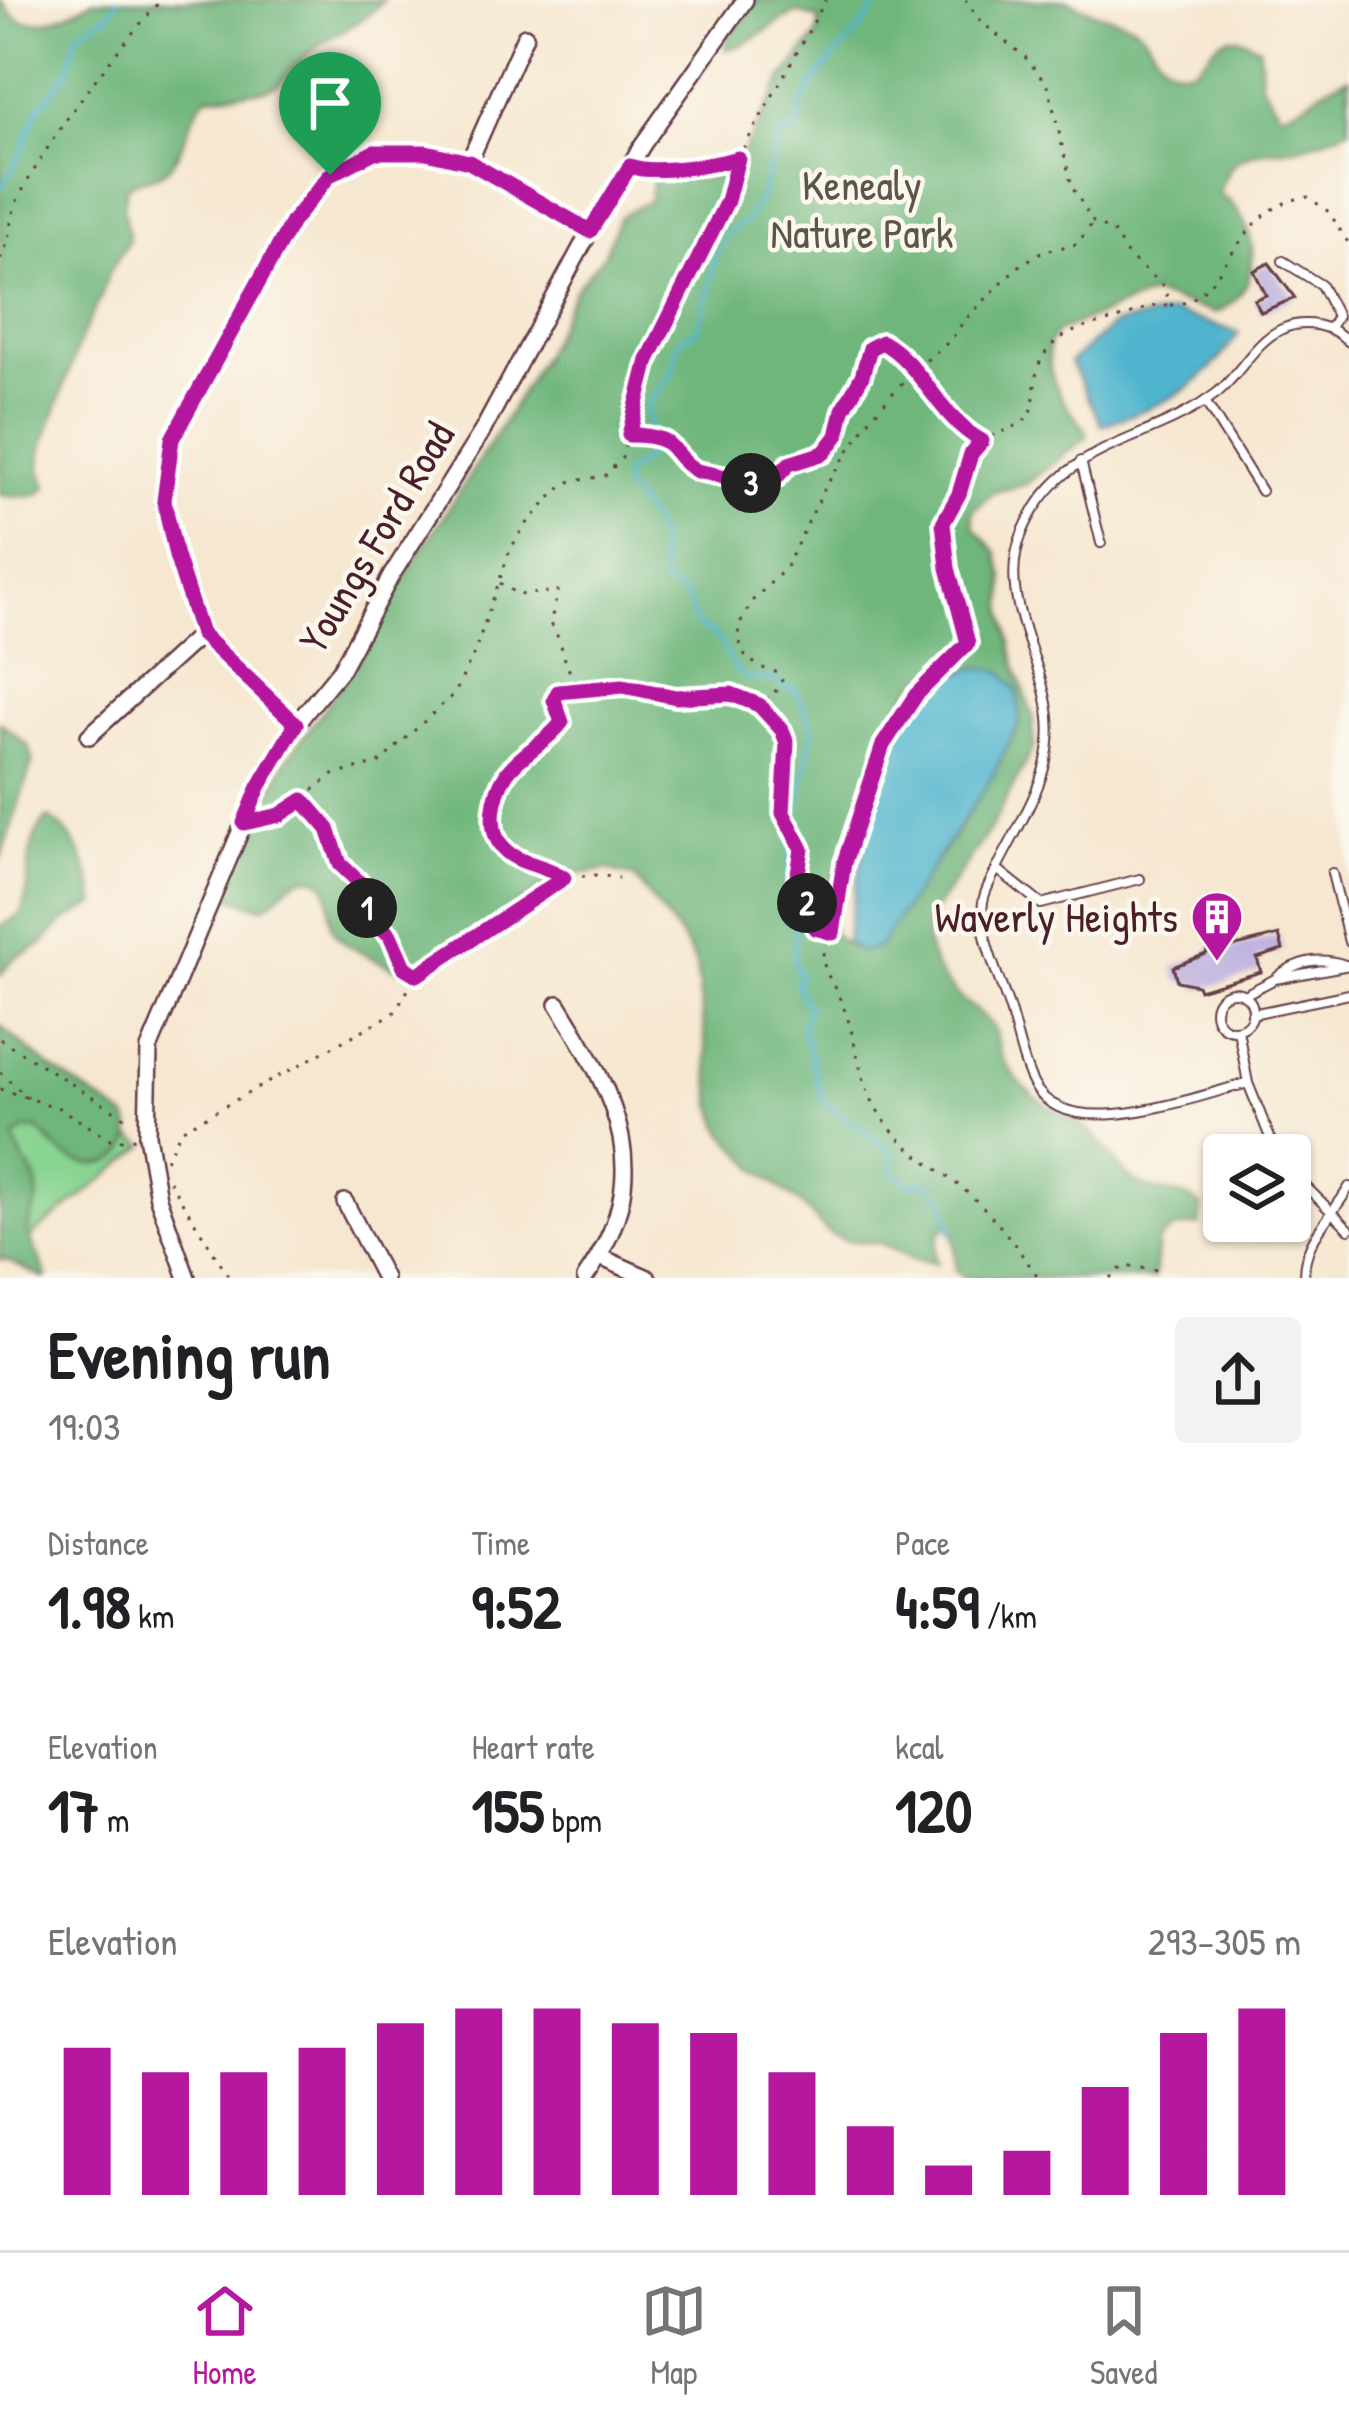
<!DOCTYPE html>
<meta charset="utf-8">
<style>
:root{--surface:#fff;--page:#f2f2f2;--text:#202124;--muted:#757577;--line:#e0e0e0;--accent:#b5179e}
body{margin:0;font-family:"Patrick Hand",sans-serif;background:var(--page);color:var(--text);height:100vh;display:flex;flex-direction:column;font-size:45px;white-space:nowrap}
*{box-sizing:border-box;margin:0}
p{font-size:39px;color:var(--muted)}
.icon{flex:none;width:66px;height:66px;fill:none;stroke:currentColor;stroke-width:2;stroke-linecap:round;stroke-linejoin:round}
.map{position:relative;height:1278px;overflow:hidden}
.panel{display:flex;flex-direction:column;background:var(--surface);flex:1}
.panel>*{flex:none}
.buttons{position:absolute;left:1203px;top:1134px;display:grid;gap:24px}
.buttons a{display:grid;place-items:center;width:108px;height:108px;border-radius:12px;background:var(--surface);box-shadow:0 3px 9px #0004;font-size:60px}
.pin{position:absolute;display:grid;place-items:center;width:102px;height:102px;color:#fff;margin:-123px -51px;border-radius:50% 50% 50% 0;rotate:-45deg;box-shadow:0 0 12px #0007}
.pin .icon{rotate:45deg}
.km{position:absolute;width:60px;height:60px;margin:-30px;border-radius:50%;background:#222;color:#fff;font-size:33px;line-height:60px;text-align:center}
.round{display:grid;place-items:center;flex:none;width:126px;height:126px;border-radius:12px;background:var(--page)}
.head{display:flex;align-items:center;justify-content:space-between;height:204px;padding:0 48px}
h1{font-size:66px;font-weight:800;line-height:90px}
.metrics{display:grid;grid-template-columns:repeat(3,1fr);gap:18px;height:204px;padding:12px 48px}
.metrics div{display:grid;align-content:center}
.metrics b{font-size:60px;font-weight:800}
.metrics small{font-size:33px;font-weight:400}
.metrics p{font-size:33px}
.chart{height:336px;padding:24px 48px}
.chart p{display:flex;justify-content:space-between}
.chart svg{width:100%;height:216px;margin-top:12px;stroke:var(--accent);stroke-width:6}
.tabs{display:flex;justify-content:space-around;align-items:center;height:168px;border-top:3px solid var(--line);background:var(--surface);font-size:33px;color:var(--muted)}
.tabs a{display:grid;justify-items:center;gap:6px}
.tabs .current{color:var(--accent)}
.map>svg:first-child{display:block}
</style>
<div class="map">
<svg width="1349" height="1278" viewBox="0 0 1349 1278">
<rect width="100%" height="100%" fill="#fbf7ec"/>
<filter id="ink" filterUnits="userSpaceOnUse"><feTurbulence type="fractalNoise" baseFrequency=".00833" numOctaves="2"/><feDisplacementMap in="SourceGraphic" scale="24" xChannelSelector="R" yChannelSelector="G"/><feConvolveMatrix kernelMatrix="1 2 1 2 8 2 1 2 1" color-interpolation-filters="sRGB"/></filter>
<filter id="wash" filterUnits="userSpaceOnUse"><feTurbulence type="fractalNoise" baseFrequency=".004" numOctaves="4" result="noise"/><feDisplacementMap in="SourceGraphic" scale="48" xChannelSelector="R" yChannelSelector="G"/><feGaussianBlur stdDeviation="2.7" result="paint"/><feColorMatrix in="noise" values="0 0 0 0 0 0 0 0 0 0 0 0 0 0 0 0 0 1.4 0 .05"/><feComposite in="paint" operator="in"/></filter>
<g filter="url(#wash)">
<rect width="100%" height="100%" fill="#f6e7d0"/>
<path fill="#88d491" stroke="#697a5e" stroke-width="3" d="M0 1048 145 1146 0 1261Z"/>
<path fill="#6eb67b" stroke="#5c6a53" stroke-width="3" fill-rule="evenodd" d="M0 0C6 5 11 16 19 19 41 29 75 12 93 0H383L368 15 317 46 278 84 265 90 207 96C188 116 187 145 170 166 158 181 141 175 127 187L123 206 129 240 108 274 101 297 81 337 41 452 40 467 47 487C35 501 16 496 0 495Z
M757 0H1069C1091 16 1126 17 1139 29 1155 43 1155 64 1178 69 1215 76 1207 14 1259 47L1261 83 1280 113C1306 108 1324 84 1349 77V129C1332 135 1312 146 1293 148 1255 152 1229 150 1219 194 1263 221 1265 293 1215 313L1152 294 1058 331 1049 343C1045 380 1063 403 1086 430L1087 437 1026 484 994 492 972 512 974 527 997 553 1004 577V610L1015 664 1033 717 1034 747 991 828 927 921C922 948 936 976 957 995 968 1006 983 1013 992 1026 999 1036 997 1050 1004 1061 1032 1106 1052 1104 1089 1131 1106 1144 1115 1166 1133 1180 1154 1196 1183 1189 1201 1206L1199 1225 1173 1229 1158 1240 1154 1278H965L956 1270 954 1235 946 1225C935 1235 934 1249 936 1263L913 1259 880 1243 846 1240 828 1233 802 1205 759 1171 723 1132 713 1104 696 964 683 940 634 877 608 870 567 875 550 881 505 916 470 934 411 975C392 966 345 949 335 933 323 916 340 879 309 877 288 876 280 901 262 907L227 896 230 876 285 762 356 665 414 562 505 420 545 352 576 288 605 254 619 217 649 201 654 177 702 180 735 168 783 78 818 34 819 19 798 12C776 22 744 49 725 49L727 38ZM978 667 1020 722C976 811 928 880 860 952 850 945 835 941 832 929 823 893 843 852 855 819 869 777 893 680 942 668L950 675Z
M0 722 29 746 33 760 0 861Z
M48 818C75 830 93 876 95 904L63 922 41 945 13 959 0 975V927L21 914C34 881 20 845 48 818Z
M0 1026 48 1066 127 1118C143 1158 98 1176 66 1156 55 1149 47 1137 36 1129H27L15 1136C15 1158 38 1171 38 1192 38 1205 29 1217 28 1232L47 1277 43 1278 0 1257Z"/>
<path fill="#4fb5ce" stroke="#4c6a7c" stroke-width="3" d="M1173 312 1239 333C1200 392 1167 402 1102 425L1070 362 1113 325Z
M978 667 1002 671 1018 691 1020 722 991 779 878 948 860 952 846 942C855 883 883 753 914 705 928 683 954 674 978 667Z"/>
<g fill="none" stroke-linecap="round" stroke-linejoin="round">
<path stroke="#4fb5ce" stroke-width="4.5" d="M879 0C862 38 820 62 803 102 799 110 802 122 798 131L779 135 760 199 746 222 728 233 717 254 698 329C667 344 681 343 673 369 669 381 656 393 648 403 646 438 665 451 625 473L623 486C638 504 655 520 659 545 662 559 658 569 664 583L685 595 697 625 719 639 734 668 747 679H774L784 688 796 690 813 730 793 832 785 901 796 929 793 957 800 977 796 985 809 1009 801 1023 823 1102 891 1151 892 1168 908 1185 925 1182C944 1195 950 1212 951 1234
M0 190 23 150 37 110 68 72 77 34 111 12 117 0"/>
</g>
<g id="blocks">
<path fill="#c1b3df" d="M1269 263 1295 298 1261 312 1254 300 1266 295 1254 271Z
M1279 935 1283 950 1257 958 1261 972 1199 990 1197 985 1177 981 1173 967 1206 954 1210 947 1221 950Z"/>
</g>
</g>
<g filter="url(#ink)">
<use href="#blocks" fill-opacity="0" stroke="#643d44" stroke-width="3"/>
<g fill="none" stroke-linecap="round" stroke-linejoin="round">
<g stroke="#643d44" stroke-width="12">
<path id="lane" d="M1283 261 1321 285 1337 316 1330 328
M1205 401 1261 491
M1081 461 1101 543
M997 869 1041 904 1140 879
M1332 873 1349 942
M1276 978C1296 961 1320 956 1345 965
M1215 1011a19 19 0 1 1 38 0a19 19 0 1 1-38 0Z
M1244 995 1275 979 1349 965
M1252 1014 1349 994
M1238 1030 1248 1083 1277 1155
M1248 1083C1196 1096 1068 1146 1034 1085 1022 1063 1017 1032 1009 1007 999 976 978 935 983 902 984 891 992 879 997 868 1016 830 1045 786 1049 743 1057 670 991 605 1023 531 1063 438 1150 446 1218 392 1240 374 1255 341 1282 329 1305 319 1332 325 1349 342
M1290 1171 1349 1229
M1304 1278C1303 1239 1331 1219 1349 1187"/>
</g>
<g stroke="#643d44" stroke-width="20">
<path id="street" d="M469 162 525 36
M296 724 201 634 176 556 163 501 172 439 293 222 330 174 375 152H426L469 162 590 231
M89 736 201 634
M558 1004C617 1099 658 1174 585 1278
M345 1202 384 1278
M600 1257 648 1278
M187 1278 158 1198 147 1135 149 1049 259 787 296 724 341 669 391 576 483 430 590 231 643 144 745 0"/>
</g>
<path stroke="#643d44" stroke-width="3" stroke-dasharray="3 9" stroke-linecap="butt" d="M643 171 701 168 733 159
M0 259C12 241 8 217 19 197 57 126 108 60 161 0
M1170 305C1227 304 1231 206 1308 197L1329 212 1349 244
M631 435C678 436 667 452 697 471L761 485 776 479 789 464 825 453 837 437 843 410 862 376 870 348 877 342C913 351 943 420 982 441
M500 583 519 595 558 591 550 624C567 646 560 667 581 686
M754 701 772 697 782 680 779 673 759 667 745 655 738 638 739 625 753 600 785 569 827 484 871 417 913 371 951 340 963 322 1015 269 1041 252 1077 244 1092 224
M303 799 328 829 340 864 363 886 370 918 390 935 399 959 416 974
M262 820 280 815 333 775 379 763 455 693 475 651 510 550 523 528 557 491 569 482 605 476 622 458 642 376 727 201 735 163 826 0
M564 878C548 866 528 866 511 855 482 837 492 789 512 768 528 751 548 742 562 722L554 700 558 692 623 686 676 697 731 694 759 705 776 721 787 743 783 813 802 849 796 885 807 901 815 928 833 933C812 959 829 974 840 999 861 1044 854 1085 890 1128 911 1154 942 1171 968 1193 997 1218 1016 1247 1039 1278
M833 933 845 863 883 745 917 695 968 643 943 533C943 525 974 449 979 444 994 431 1016 431 1030 415 1037 398 1032 378 1041 360 1058 327 1092 328 1123 317 1140 312 1149 304 1168 305L1166 288 1128 256 1113 232 1093 222 1072 187 1048 86 1025 57 980 21 966 0
M419 974 497 927 564 878 597 875 619 878
M0 1039 131 1121
M0 1072 28 1098
M0 1089 59 1108 113 1141 135 1138
M166 1160 181 1130 394 1013 417 975
M169 1181 230 1278
M1110 1278 1124 1266 1158 1270"/>
<use href="#lane" stroke="#fff" stroke-width="8"/>
<use href="#street" stroke="#fff" stroke-width="15"/>
</g>
</g>
<g fill="none" stroke-linecap="round" stroke-linejoin="round" filter="url(#ink)">
<g stroke="#fff" stroke-width="24">
<path id="route" d="M374 152H426L469 162 590 231 630 166C651 175 715 165 738 158L727 201 648 360 629 435C682 435 666 454 697 471L761 484 776 478 789 464 824 453 837 436 843 410 862 376 870 348 882 342C923 365 939 418 982 441L971 454 959 494 943 523 948 568 968 643 916 695 883 745 844 863 833 933 815 928 807 902 796 885 802 849 783 813 787 743 782 730 759 705 731 694 676 697 623 686 558 692 554 700 562 722C547 743 522 752 507 773 493 794 485 832 506 851 521 865 547 865 564 878L417 975 404 967 390 935 370 918 363 886 340 864 328 829 303 800 280 815 244 823 259 787 296 724 201 634 176 556 164 501 172 439 292 222 330 175Z"/>
</g>
<use href="#route" stroke="#b5179e" stroke-width="15"/>
</g>
<defs>
<g id="building-pin" transform="scale(2.7)"><path d="M0 17L-7.5 6A9.5 9.5 0 1 1 7.5 6Z" fill="#b5179e" stroke="#fbf7ec"/><path d="M-4-6H4V6H1V3H-1V6H-4ZM-2.5-4.3h1.7v1.8h-1.7ZM.8-4.3h1.7v1.8H.8ZM-2.5-1h1.7V.8h-1.7ZM.8-1h1.7V.8H.8Z" fill="#fff"/></g>
</defs>
<g fill-rule="evenodd">
<use href="#building-pin" x="1217" y="917"/>
</g>
<g text-anchor="middle" stroke-width="9" stroke-linejoin="round" paint-order="stroke">
<g font-size="42" fill="#5d554a" stroke="#fbf7ec">
<text x="862" y="200">Kenealy<tspan x="862" dy="48">Nature Park</tspan></text>
</g>
<g font-size="42" fill="#4a1f2b" stroke="#fbf7ec">
<text transform="translate(376 537) rotate(-59)" y="15">Youngs Ford Road</text>
</g>
<g font-size="42" fill="#4a1f2b" stroke="#fbf7ec" text-anchor="end">
<text x="1178" y="932">Waverly Heights</text>
</g>
</g>
</svg>
<div class="buttons">
<a><svg class="icon" aria-label="layers" viewBox="0 0 24 24"><path d="M12 4l9 5-9 5-9-5zM3 14l9 5 9-5"/></svg></a>
</div>
<div class="pin" style="left:330px;top:175px;background:#1e9e55"><svg class="icon" aria-label="arrive" viewBox="0 0 24 24"><path d="M6 21V4h12l-3 4 3 4H6"/></svg></div>
<b class="km" style="left:367px;top:908px">1</b>
<b class="km" style="left:807px;top:903px">2</b>
<b class="km" style="left:751px;top:483px">3</b>
</div>
<section class="panel">
<div class="head"><div><h1>Evening run</h1><p>19:03</p></div><a class="round"><svg class="icon" aria-label="share" viewBox="0 0 24 24"><path d="M12 15V3M7 8l5-5 5 5M5 13v7h14v-7"/></svg></a></div>
<div class="metrics">
<div><p>Distance</p><b>1.98<small> km</small></b></div>
<div><p>Time</p><b>9:52</b></div>
<div><p>Pace</p><b>4:59<small> /km</small></b></div>
</div>
<div class="metrics">
<div><p>Elevation</p><b>17<small> m</small></b></div>
<div><p>Heart rate</p><b>155<small> bpm</small></b></div>
<div><p>kcal</p><b>120</b></div>
</div>
<div class="chart"><p><span>Elevation</span>293–305 m</p>
<svg viewBox="0 0 160 44" preserveAspectRatio="none"><path d="M5 44V14M15 44V19M25 44V19M35 44V14M45 44V9M55 44V6M65 44V6M75 44V9M85 44V11M95 44V19M105 44V30M115 44V38M125 44V35M135 44V22M145 44V11M155 44V6"/></svg>
</div>
</section>
<nav class="tabs">
<a class="current"><svg class="icon" aria-label="home" viewBox="0 0 24 24"><path d="M3 11l9-7 9 7M6 9v11h12V9"/></svg>Home</a>
<a><svg class="icon" aria-label="map" viewBox="0 0 24 24"><path d="M3 6l6-2 6 2 6-2v14l-6 2-6-2-6 2zM9 4v14M15 6v14"/></svg>Map</a>
<a><svg class="icon" aria-label="saved" viewBox="0 0 24 24"><path d="M7 4h10v16l-5-4-5 4z"/></svg>Saved</a>
</nav>
